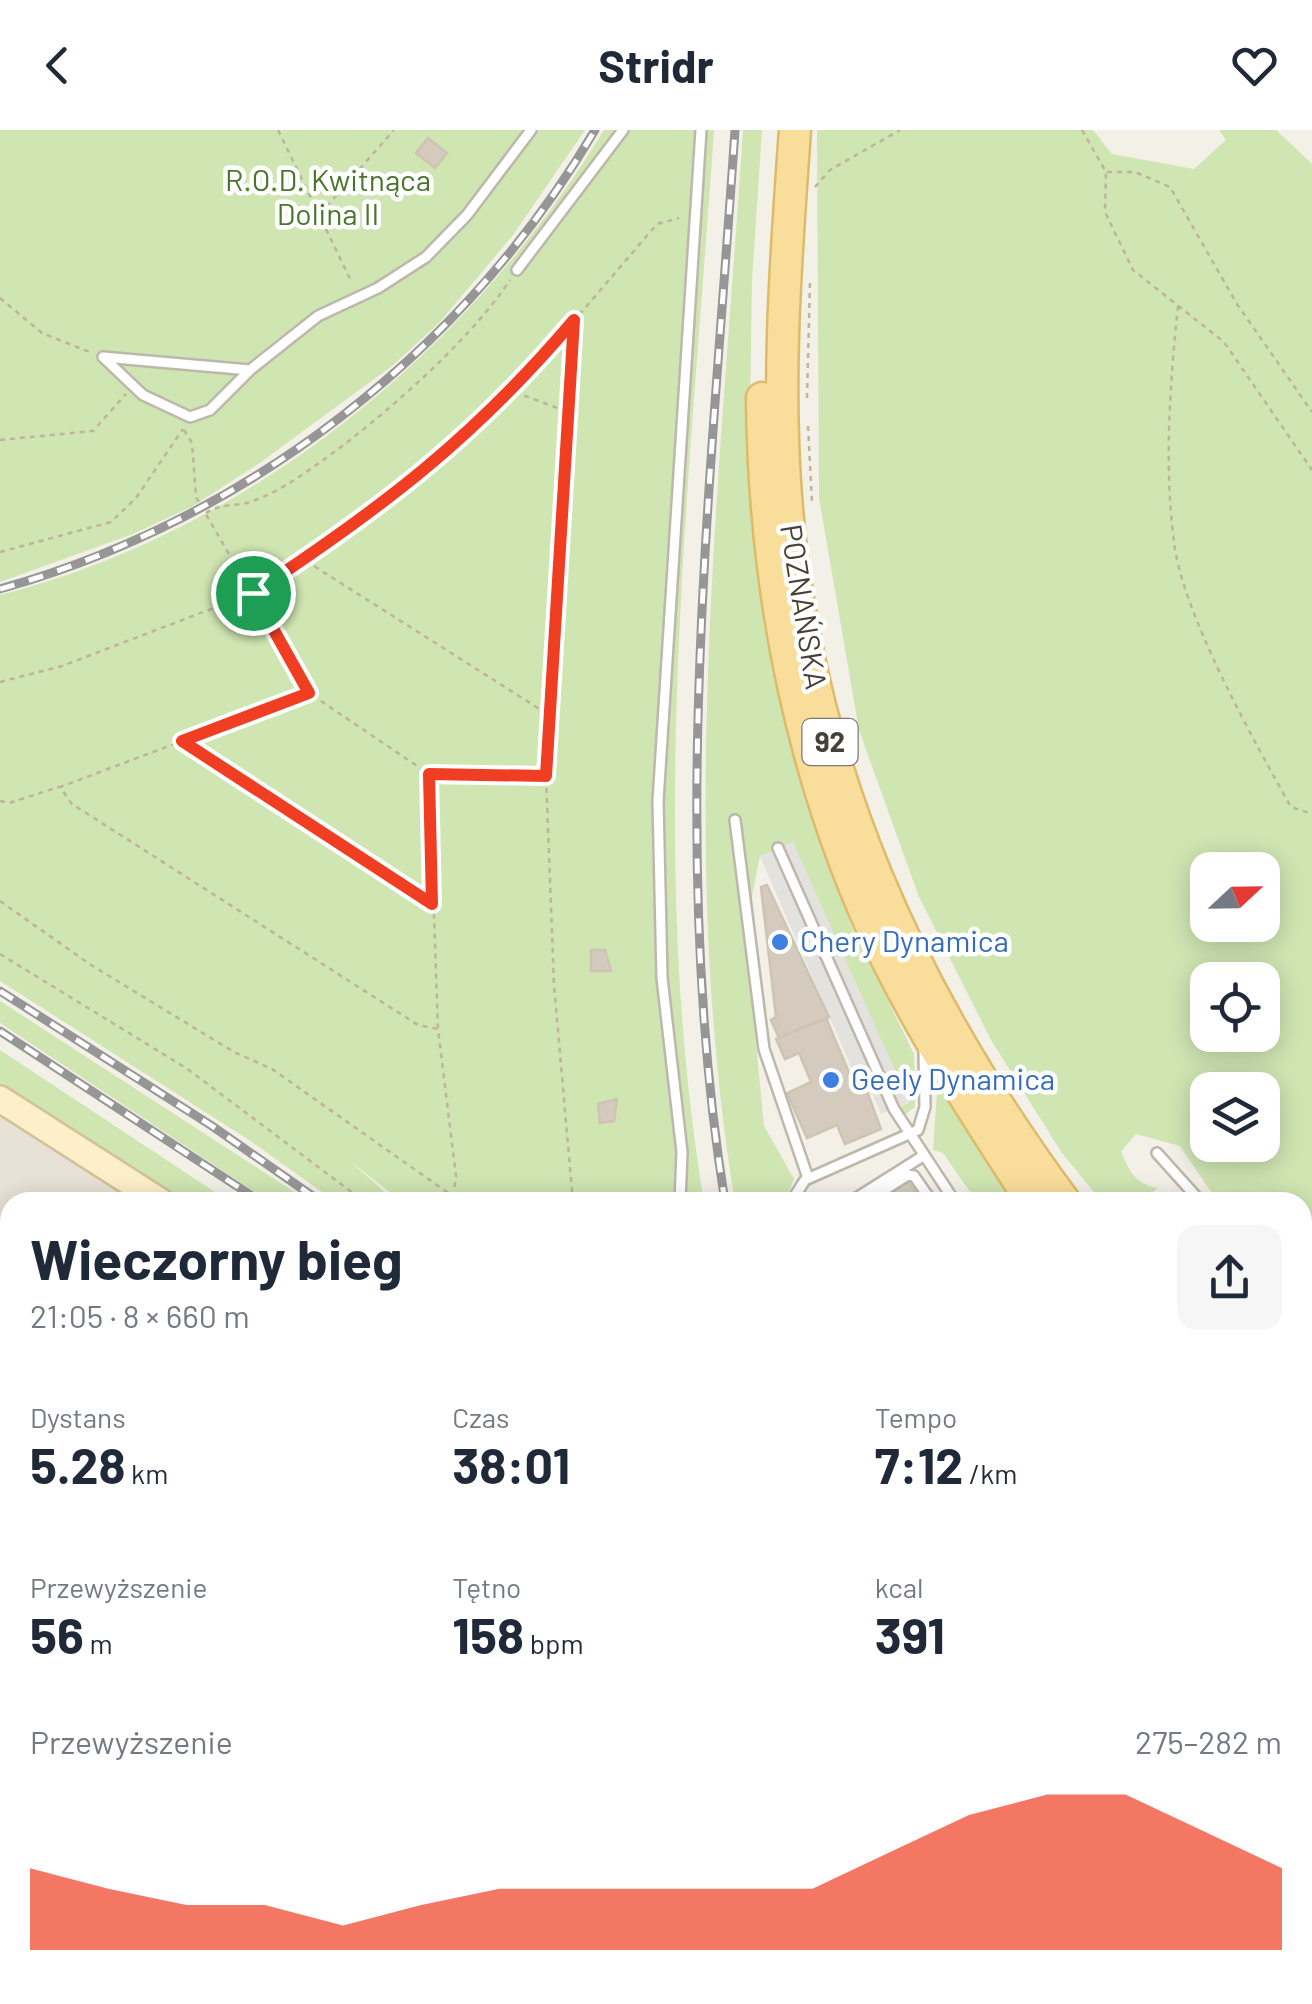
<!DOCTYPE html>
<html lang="pl">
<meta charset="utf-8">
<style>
:root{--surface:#fff;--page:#f6f6f7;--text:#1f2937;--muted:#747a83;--accent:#f03e22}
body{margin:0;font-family:Barlow,sans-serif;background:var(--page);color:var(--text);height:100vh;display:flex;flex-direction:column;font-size:38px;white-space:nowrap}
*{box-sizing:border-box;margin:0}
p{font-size:32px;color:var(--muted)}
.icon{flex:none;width:55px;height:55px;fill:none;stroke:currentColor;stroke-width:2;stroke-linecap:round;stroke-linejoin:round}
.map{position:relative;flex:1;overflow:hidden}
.side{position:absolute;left:0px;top:1062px;width:1312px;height:812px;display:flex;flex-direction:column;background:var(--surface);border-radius:30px 30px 0 0;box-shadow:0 5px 25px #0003}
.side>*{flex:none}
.needle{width:65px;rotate:68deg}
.fabs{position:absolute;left:1190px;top:722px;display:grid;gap:20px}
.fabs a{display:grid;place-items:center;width:90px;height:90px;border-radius:20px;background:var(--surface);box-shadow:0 5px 25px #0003;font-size:50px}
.pin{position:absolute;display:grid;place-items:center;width:85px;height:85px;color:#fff;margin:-42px;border:5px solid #fff;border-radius:50%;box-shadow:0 2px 10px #0007}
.round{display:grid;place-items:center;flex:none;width:105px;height:105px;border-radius:20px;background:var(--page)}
.headline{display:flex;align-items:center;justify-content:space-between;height:170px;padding:0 30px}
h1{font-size:55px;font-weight:700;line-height:75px}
.figures{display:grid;grid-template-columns:repeat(3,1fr);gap:15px;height:170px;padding:10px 30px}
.figures div{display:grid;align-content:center}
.figures b{font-size:50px;font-weight:700}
.figures small{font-size:28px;font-weight:400}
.figures p{font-size:28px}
.chart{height:280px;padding:20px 30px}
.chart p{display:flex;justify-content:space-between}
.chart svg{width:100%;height:180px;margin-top:10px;fill:var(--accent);opacity:.7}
header{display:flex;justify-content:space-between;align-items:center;height:130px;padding:0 30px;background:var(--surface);font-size:45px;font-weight:700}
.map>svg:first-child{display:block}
</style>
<header><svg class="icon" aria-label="back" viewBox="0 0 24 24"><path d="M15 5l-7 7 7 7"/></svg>Stridr<svg class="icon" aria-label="heart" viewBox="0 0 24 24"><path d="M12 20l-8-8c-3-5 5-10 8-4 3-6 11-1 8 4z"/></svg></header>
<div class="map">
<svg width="1312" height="1874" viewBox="0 0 1312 1874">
<rect width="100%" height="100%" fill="#f3f0e8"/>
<path fill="#e7e1d6" d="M0 976 148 1072H10V1865H429L414 1874H0Z
M1303 1534 1312 1547V1779L1304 1788 1312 1794V1874H1047L1042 1865H1302Z"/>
<path fill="#cfe5b2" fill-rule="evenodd" d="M0 0H585L513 105 439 193 392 236 261 332 193 376 133 404 0 452Z
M604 0H714C690 356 645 718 704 1072H402L349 1030 396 1072H336L249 1010 0 851V465C252 401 471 219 604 0Z
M743 0H762L752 150 749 340 764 468 802 660 851 795 914 924 915 977 904 985 901 976 909 973 793 713 760 726 745 801 764 996 794 1049 784 1072H735C676 717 720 357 743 0Z
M817 0H1093L1112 24 1194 39 1226 10 1219 0H1276L1312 34V1196L1303 1180 1302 1072H1218L1180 1016 1136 1004 1121 1021C1129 1042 1136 1054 1158 1058L1139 1072H1102L1062 1023 991 910 919 767 859 600 819 368ZM1208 740H1262V795H1208ZM1262 850V905H1208V850ZM1208 960H1262V1015H1208Z
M0 871 310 1072H270L0 893Z
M0 920 230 1072H175L0 959Z
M938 947 1018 1072H977L943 1023 933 1020Z
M465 1865H662L659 1874H457Z"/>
<path fill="#e4e2df" d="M793 712 909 972 881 984 864 945 856 948 760 726Z"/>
<path fill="#d4cbbe" stroke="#cfc3b1" stroke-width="2.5" d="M428 8 447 23 435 38 416 23Z
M767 755 829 887 779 908 771 890 776 887 761 757Z
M591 820H605L611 841H591Z
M826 888 853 952 862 948 881 999 845 1014 837 995 807 1008 787 963 811 952 799 923 785 929 776 909Z
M617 969 614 991 600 993 598 974Z
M907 1051 922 1072H886L896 1065 893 1061Z
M4 1348 10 1352V1376L0 1369Z
M3 1442 10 1445V1476L0 1470Z
M6 1528 10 1531 9 1566 0 1560V1538Z
M1310 1665 1312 1667V1707L1302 1700V1675Z
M212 1865H250L238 1874H214Z
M329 1865H345L351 1874H316Z
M1063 1865H1115L1117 1868 1107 1874H1064Z"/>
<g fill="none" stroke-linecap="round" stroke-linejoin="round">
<g stroke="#beb7ab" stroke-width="14">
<path id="lane" d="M517 140 623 0
M103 227 250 240 318 186 378 158 426 127 467 85 531 0
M103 227 143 265 190 287 210 280 250 240
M735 690 764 919 808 1048
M778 718 894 979 955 1072
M1157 1023 1201 1072
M680 1072 682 1022 662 848 658 671 701 0
M791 1072 805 1050 918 1000 925 977 924 921
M850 1072 923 1026
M877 1072 878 1064 908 1045 914 1046 932 1072
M1302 1216 1312 1231
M800 1865 803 1874
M871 1865 873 1874
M730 1874 734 1865"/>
</g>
<g stroke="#beb7ab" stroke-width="22">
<path id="street" d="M0 1168 10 1175
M0 1315 10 1300
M0 1496 10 1502
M1302 1799 1312 1805
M0 1842 10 1851
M24 1865 33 1874
M373 1865 379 1874
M1143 1874 1146 1865"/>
</g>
<g stroke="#d1c299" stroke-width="30">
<path id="secondary" d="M0 969 161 1072
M1302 1460 1312 1454
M1302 1505 1312 1507
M428 1874 442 1865
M678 1874 682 1865"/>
</g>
<g stroke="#deba6b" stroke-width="35">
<path id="primary" d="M795 0C786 126 776 253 787 379 809 640 911 864 1065 1072
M762 268C764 462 802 657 888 832 930 916 982 994 1032 1072
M1302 1410 1312 1424
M1302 1477 1312 1491"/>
</g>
<path stroke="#bfb39d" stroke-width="2.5" stroke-dasharray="5 5" stroke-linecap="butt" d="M278 0 352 153
M1082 0 1106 42 1105 82 1133 140 1224 212 1312 340
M1107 42H1135L1170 57 1237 174 1312 282
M815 57 830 40 900 0
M320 84 394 0
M0 168 42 203 92 223
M1178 176C1170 252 1164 336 1174 412 1182 483 1255 613 1291 677L1312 684
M515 262 568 282
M807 268 810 151
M808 296 812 373
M184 300 192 313 196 367 309 563 429 644 438 899 456 1046 453 1066
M0 310 93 301 126 264
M206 383C220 373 234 377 250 372 263 368 280 359 291 352 359 309 467 216 510 150
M0 422 111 392 136 368 183 299
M306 431 549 585
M0 552 62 536 253 463 373 383 461 312 514 261 657 94 679 88
M307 564 60 657 72 674 418 895 438 899
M183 612 432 774
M431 644 546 646
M0 671 9 673 59 657
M0 771 91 835 234 922 272 939 461 1072
M0 824 186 938 365 1072
M573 1072 554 855 546 646 575 190
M1302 1375 1310 1386
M502 1865 515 1874
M560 1865 565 1874
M574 1865 579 1874
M837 1865 840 1874"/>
<use href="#lane" stroke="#fff" stroke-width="9"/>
<use href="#street" stroke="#fff" stroke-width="18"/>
<use href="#secondary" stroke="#fcefc9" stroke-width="25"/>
<use href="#primary" stroke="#f9dd9a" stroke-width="30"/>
<g stroke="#969696" stroke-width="9">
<path id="rail" d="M0 459C248 389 464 222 595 0
M0 861 212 996 321 1072
M0 901 261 1072
M725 1072C668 717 711 357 735 0
M974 1865 980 1874
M1020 1865 1025 1874"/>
</g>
<use href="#rail" stroke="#fff" stroke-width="5" stroke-dasharray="15" stroke-linecap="butt"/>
</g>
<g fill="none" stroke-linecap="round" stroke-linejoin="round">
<g stroke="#fff" stroke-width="20">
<path id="route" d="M574 190 546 646 429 644 432 774 182 611 309 563 253 463C382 378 474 308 574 190Z"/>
</g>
<use href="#route" stroke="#f03e22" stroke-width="12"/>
</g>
<g fill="#3f7fe0" stroke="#fff" stroke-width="4">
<circle cx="780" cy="812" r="10"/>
<circle cx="831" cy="950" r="10"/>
</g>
<g text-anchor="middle" stroke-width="9" stroke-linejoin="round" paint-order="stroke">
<rect fill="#fff" stroke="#7e7973" stroke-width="2.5" x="802.5" y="589" width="55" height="46" rx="8"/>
<g font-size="28" font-weight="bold" fill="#464037">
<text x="830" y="622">92</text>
</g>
<g font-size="30" fill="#49752c" stroke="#fff">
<text x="328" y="61">R.O.D. Kwitnąca<tspan x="328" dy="34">Dolina II</tspan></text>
</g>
<g font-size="30" fill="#464037" stroke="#fff">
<text transform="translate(803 477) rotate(81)" y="10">POZNAŃSKA</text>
</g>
<g font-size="30" fill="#366cbe" stroke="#fff" text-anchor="start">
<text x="800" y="822">Chery Dynamica</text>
<text x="851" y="960">Geely Dynamica</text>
</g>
</g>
</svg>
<div class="fabs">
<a><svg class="needle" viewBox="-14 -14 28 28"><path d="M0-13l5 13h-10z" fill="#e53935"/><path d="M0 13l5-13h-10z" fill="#747a83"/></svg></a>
<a><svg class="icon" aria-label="locate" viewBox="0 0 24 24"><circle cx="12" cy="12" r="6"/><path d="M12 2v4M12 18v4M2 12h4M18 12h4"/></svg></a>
<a><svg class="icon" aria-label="layers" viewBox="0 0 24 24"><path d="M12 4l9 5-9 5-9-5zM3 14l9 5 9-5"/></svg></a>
</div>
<div class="pin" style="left:253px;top:463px;background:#1e9e55"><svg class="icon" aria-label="arrive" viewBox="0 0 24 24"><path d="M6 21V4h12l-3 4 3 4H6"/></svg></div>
<section class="side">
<div class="headline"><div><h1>Wieczorny bieg</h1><p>21:05 · 8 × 660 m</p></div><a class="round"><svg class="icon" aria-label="share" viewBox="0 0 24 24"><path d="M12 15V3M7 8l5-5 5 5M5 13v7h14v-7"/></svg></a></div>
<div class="figures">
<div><p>Dystans</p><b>5.28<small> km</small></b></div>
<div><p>Czas</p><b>38:01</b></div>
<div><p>Tempo</p><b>7:12<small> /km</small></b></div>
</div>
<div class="figures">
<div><p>Przewyższenie</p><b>56<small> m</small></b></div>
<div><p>Tętno</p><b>158<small> bpm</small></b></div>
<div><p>kcal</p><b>391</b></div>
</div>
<div class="chart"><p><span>Przewyższenie</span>275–282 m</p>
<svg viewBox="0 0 160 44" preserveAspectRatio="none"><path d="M0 44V24L10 29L20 33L30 33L40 38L50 33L60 29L70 29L80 29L90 29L100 29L110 20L120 11L130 6L140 6L150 15L160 24V44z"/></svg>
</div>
</section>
</div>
